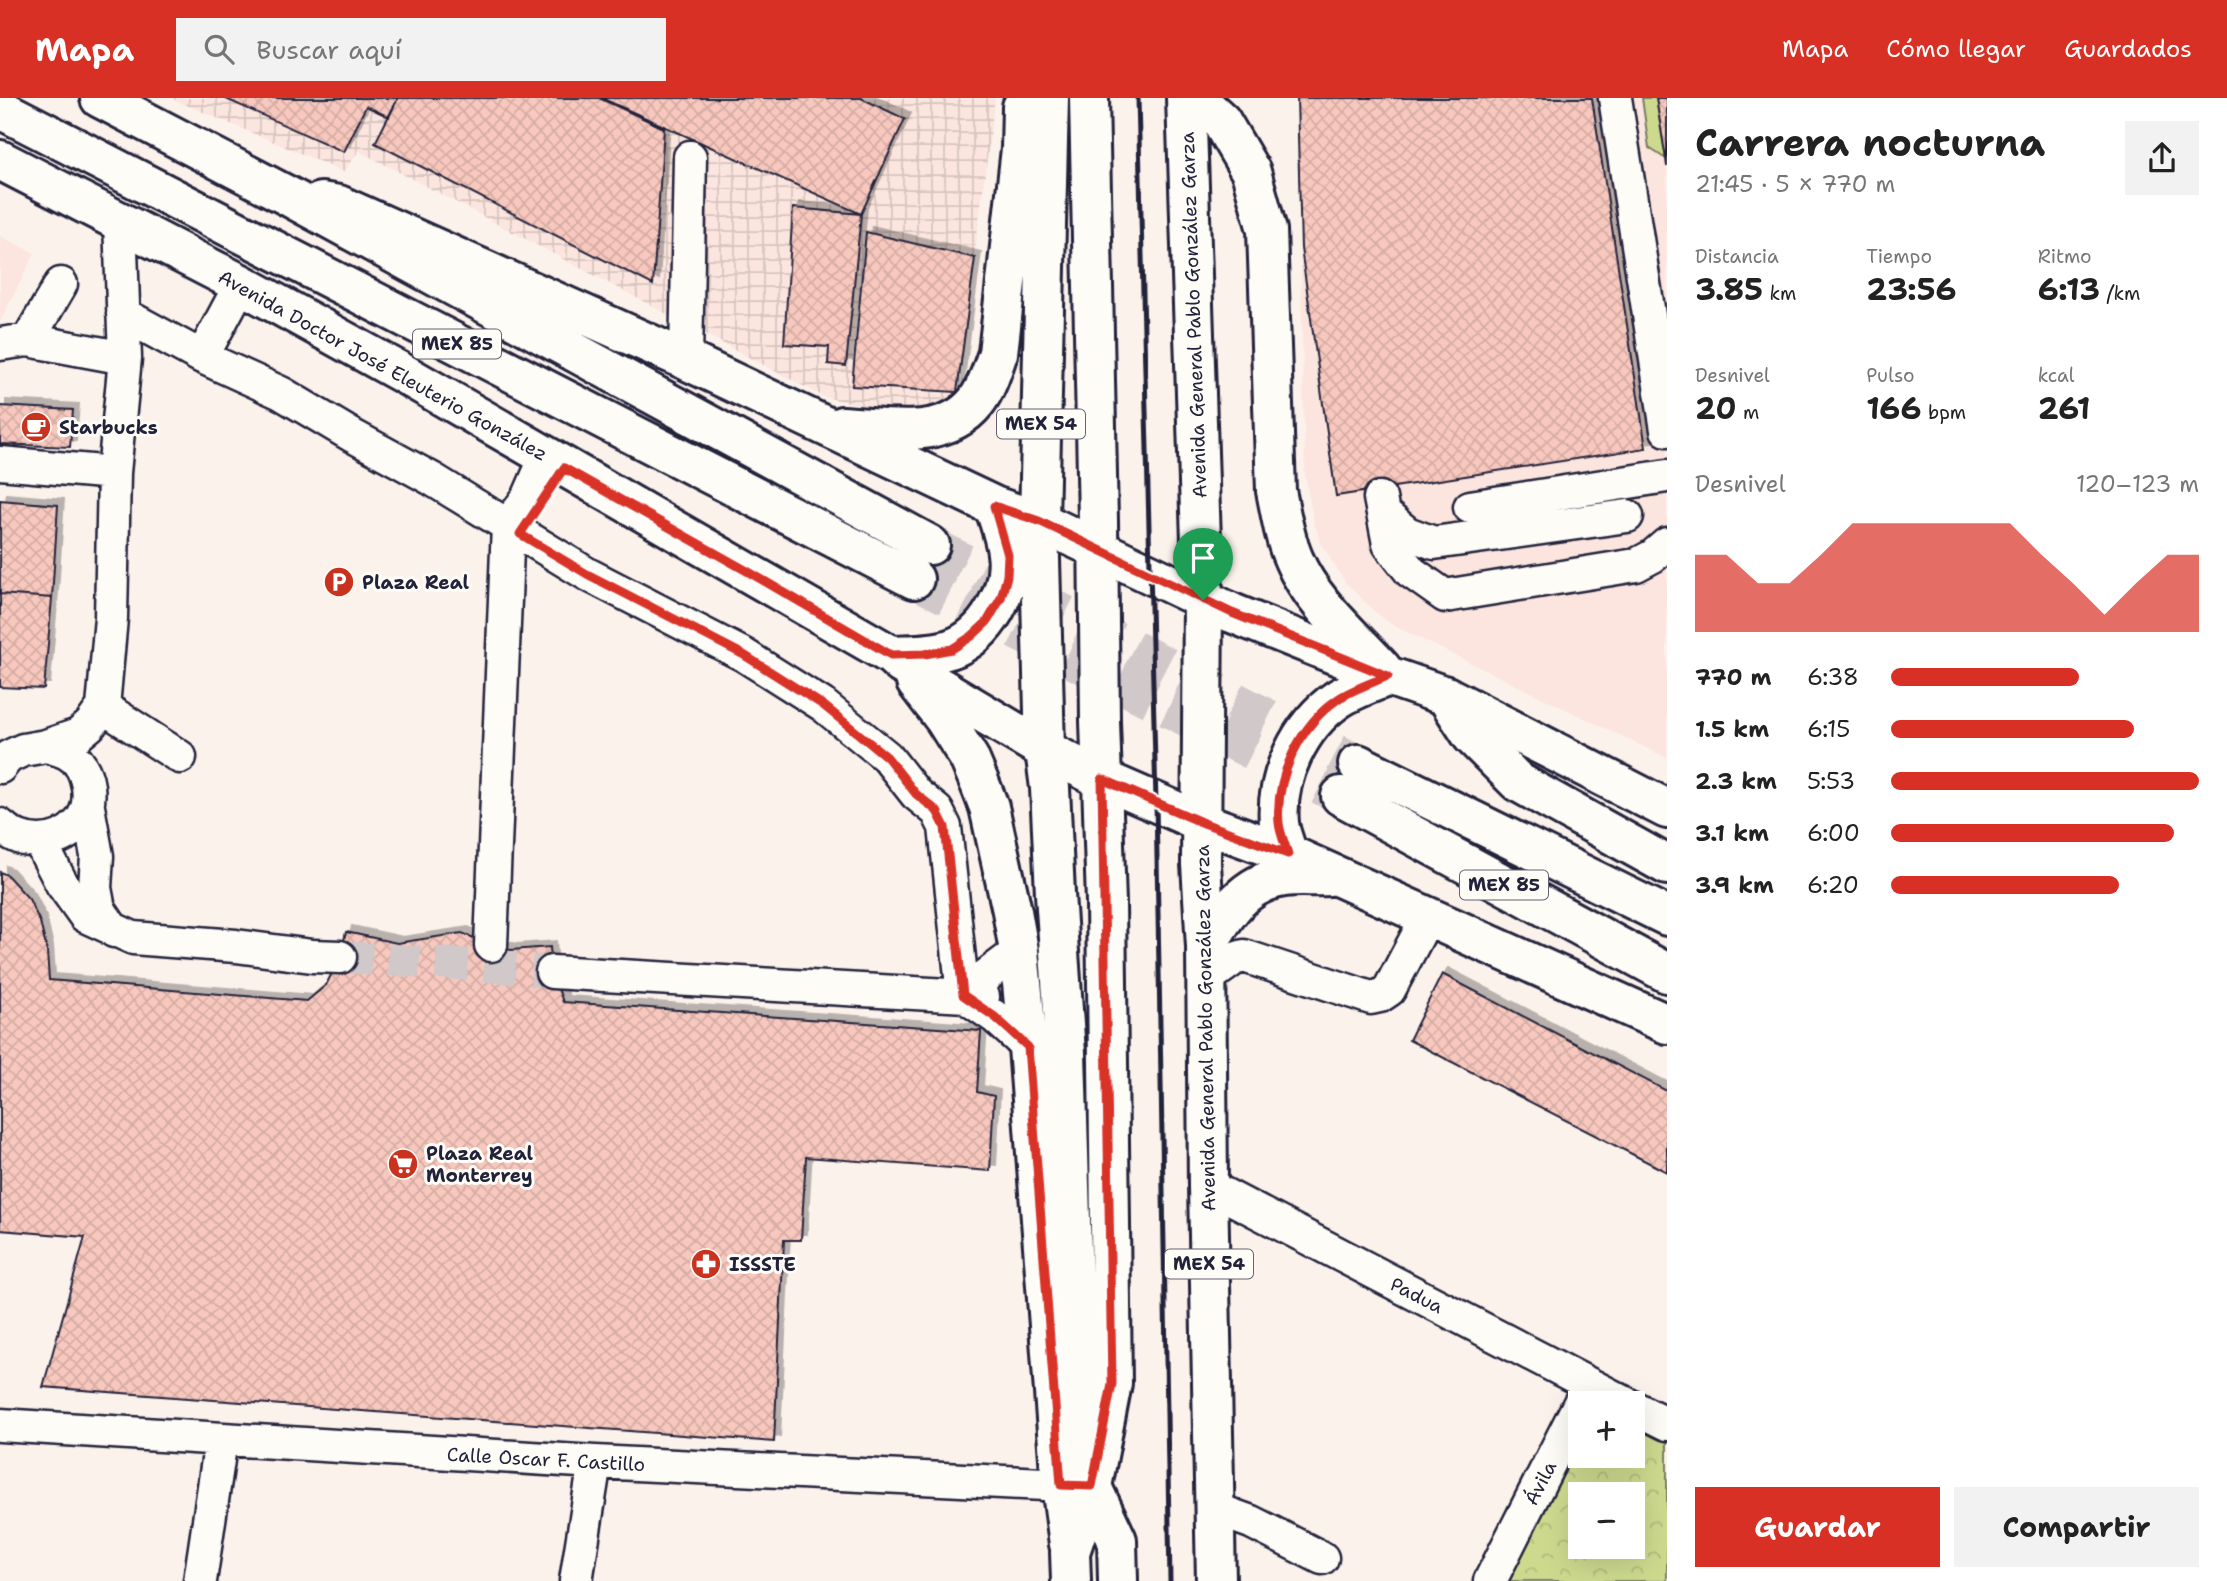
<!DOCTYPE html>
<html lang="es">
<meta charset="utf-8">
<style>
:root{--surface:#fff;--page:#f2f2f2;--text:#222;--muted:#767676;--accent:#d93025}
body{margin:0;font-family:"Shantell Sans",sans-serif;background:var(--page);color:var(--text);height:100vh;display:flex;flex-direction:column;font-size:26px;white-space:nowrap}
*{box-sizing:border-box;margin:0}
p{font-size:23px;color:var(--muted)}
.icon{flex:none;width:38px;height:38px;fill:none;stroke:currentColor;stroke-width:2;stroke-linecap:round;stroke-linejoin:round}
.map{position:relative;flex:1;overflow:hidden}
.sheet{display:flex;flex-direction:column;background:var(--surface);width:560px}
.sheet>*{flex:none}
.fabs{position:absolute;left:1568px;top:1293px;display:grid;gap:14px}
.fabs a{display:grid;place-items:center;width:77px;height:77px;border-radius:0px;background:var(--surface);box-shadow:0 7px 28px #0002;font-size:35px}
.pin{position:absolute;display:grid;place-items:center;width:60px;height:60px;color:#fff;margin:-72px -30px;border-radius:50% 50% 50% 0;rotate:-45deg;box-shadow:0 0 7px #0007}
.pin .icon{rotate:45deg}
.round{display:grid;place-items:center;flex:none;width:74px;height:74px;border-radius:0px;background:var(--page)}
.head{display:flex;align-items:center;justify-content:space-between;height:119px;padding:0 28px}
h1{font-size:38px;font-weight:700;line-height:52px}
.metrics{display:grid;grid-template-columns:repeat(3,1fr);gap:10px;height:119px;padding:7px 28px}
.metrics div{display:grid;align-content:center}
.metrics b{font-size:30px;font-weight:700}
.metrics small{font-size:19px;font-weight:400}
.metrics p{font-size:19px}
.chart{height:196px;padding:14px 28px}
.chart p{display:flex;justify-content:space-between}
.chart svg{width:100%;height:126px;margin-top:7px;fill:var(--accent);opacity:.7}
.primary-button{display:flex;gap:14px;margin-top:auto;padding:14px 28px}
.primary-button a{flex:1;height:80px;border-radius:0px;background:var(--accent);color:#fff;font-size:28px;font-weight:700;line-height:80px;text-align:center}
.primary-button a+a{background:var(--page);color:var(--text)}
ul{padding:0 28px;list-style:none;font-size:23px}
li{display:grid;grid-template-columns:112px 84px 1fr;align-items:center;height:52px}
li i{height:18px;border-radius:9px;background:var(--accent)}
header{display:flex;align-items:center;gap:42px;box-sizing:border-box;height:98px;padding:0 35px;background:var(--accent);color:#fff}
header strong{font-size:33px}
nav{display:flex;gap:38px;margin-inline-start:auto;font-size:24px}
.search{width:490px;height:63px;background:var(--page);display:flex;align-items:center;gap:18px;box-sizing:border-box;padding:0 24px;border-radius:0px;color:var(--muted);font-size:26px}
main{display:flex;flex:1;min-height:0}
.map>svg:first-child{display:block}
</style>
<header>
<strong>Mapa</strong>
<div class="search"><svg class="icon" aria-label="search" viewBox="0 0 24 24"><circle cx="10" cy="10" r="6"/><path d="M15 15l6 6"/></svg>Buscar aquí</div>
<nav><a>Mapa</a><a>Cómo llegar</a><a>Guardados</a></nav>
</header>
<main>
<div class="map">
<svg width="1667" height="1483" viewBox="0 0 1667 1483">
<defs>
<pattern id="industrial-grid" width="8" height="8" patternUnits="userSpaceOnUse" patternTransform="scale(1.75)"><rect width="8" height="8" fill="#fbe5de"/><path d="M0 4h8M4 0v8" fill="none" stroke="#d7c4bf"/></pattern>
<pattern id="park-crowns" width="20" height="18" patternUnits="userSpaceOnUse" patternTransform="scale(1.75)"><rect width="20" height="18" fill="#cdda8e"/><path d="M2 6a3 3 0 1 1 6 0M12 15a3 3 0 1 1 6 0" fill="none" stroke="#b0bb7b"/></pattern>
<pattern id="building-cross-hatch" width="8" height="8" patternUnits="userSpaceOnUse" patternTransform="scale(1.75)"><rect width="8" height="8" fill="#f8c8be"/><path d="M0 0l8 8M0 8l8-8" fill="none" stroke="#d4aca4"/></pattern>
<filter id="shadow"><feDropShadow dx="6" dy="-6" stdDeviation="0" flood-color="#0004"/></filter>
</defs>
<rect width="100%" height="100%" fill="#fcf2ec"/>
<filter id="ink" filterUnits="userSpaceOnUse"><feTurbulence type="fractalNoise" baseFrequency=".0143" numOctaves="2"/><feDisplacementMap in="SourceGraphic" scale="14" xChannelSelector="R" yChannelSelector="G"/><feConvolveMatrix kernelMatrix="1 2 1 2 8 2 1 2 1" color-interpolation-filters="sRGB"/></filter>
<g filter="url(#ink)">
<path fill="#fbe5de" d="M1297 0H1667V660L1394 528 1376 515 1345 484 1322 447 1314 425 1305 378Z
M0 138 35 155 0 224Z"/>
<path fill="url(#industrial-grid)" d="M170 0H995L955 308 904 316 824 299 359 53 344 74Z"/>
<path fill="#cdda8e" stroke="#787e64" stroke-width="2" d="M1642 0H1656L1666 61 1649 50Z"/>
<path fill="url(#park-crowns)" stroke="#787e64" stroke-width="2" fill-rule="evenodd" d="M1580 1321V1358H1633V1321L1667 1339V1483H1503ZM1580 1396H1633V1449H1580Z"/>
<path fill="url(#building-cross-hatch)" stroke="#22223b" stroke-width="2" filter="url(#shadow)" d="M224 0H398L389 19 366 8 344 54Z
M398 0H599L664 30 653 187 375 45Z
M601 0H861L905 21 861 116Z
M1297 0H1592L1646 350 1336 398 1301 150Z
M1656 0H1667V69L1666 61Z
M793 110 861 116 846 268 828 266 829 249 784 246Z
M866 134 975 160 957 294 852 288Z
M0 308 73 312 70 349 0 346Z
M0 402 58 407 52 500 0 496Z
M0 496 52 500 44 591 0 589Z
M0 774 7 777 29 801 40 824 47 853 49 882 307 903 326 887 340 859 346 834 397 845 462 835 491 847 511 852 550 849 552 874 563 904 981 933 977 994 994 998 990 1073 806 1059 801 1142H784L774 1344 43 1289 85 1139 0 1132Z
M1442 876 1667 993V1074L1409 942Z"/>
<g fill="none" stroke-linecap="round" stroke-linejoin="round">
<path stroke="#d0c8c9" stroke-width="32" stroke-dasharray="32 16" stroke-linecap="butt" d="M340 859 490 868 552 874"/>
<path stroke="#d0c8c9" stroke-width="38" stroke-dasharray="38 19" stroke-linecap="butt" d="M930 447 1358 666
M914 481 1341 698"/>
<g stroke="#22223b" stroke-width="37">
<path id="minor" d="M1615 0 1667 332
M123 216 202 259 281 295 353 338 432 381 587 476 744 557 823 607 887 659 916 696 937 713 945 729 963 897 995 919 1028 949 1040 951
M28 242 61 186
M0 246 28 242 125 260
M202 259 241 186
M686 262 690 59
M0 365 114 375
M1380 400 1389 446 1411 474 1445 498 1636 467 1653 458 1667 446
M1470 409 1667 378
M1383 415 1407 435 1434 445 1627 418
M103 609 180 659
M0 669 8 659 23 652 46 648 78 637 90 627 103 609 111 520 114 375 125 260 120 124
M88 709 97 758 95 790 99 811 114 833
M0 727C22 748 56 749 78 726 96 707 90 667 67 655 61 652 53 650 46 648
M40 744 62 786 85 818 133 840 236 848 312 858 340 859
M491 847 508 427 529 398 546 359
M552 874 983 899
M1206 881 1234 861 1244 858 1371 900 1380 898 1389 892 1428 818
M974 897 987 877 1019 853
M1208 1088 1627 1306
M1633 1309 1667 1326
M0 1327 595 1364 1085 1388
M1215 1411 1251 1424 1322 1460
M200 1483 221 1342
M576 1483 595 1364
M1490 1483 1589 1287"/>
</g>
<g stroke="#22223b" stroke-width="44">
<path id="major" d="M1049 0 1039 423 1045 652 1050 690 1055 796 1066 955 1076 1288 1092 1389 1117 1442 1118 1483
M1186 0 1203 502 1201 766 1206 849 1208 1088 1216 1483
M1196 0 1221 23 1251 74 1267 132 1276 393C1281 416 1284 440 1294 462 1311 503 1352 538 1382 571
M0 62 241 186 404 276 891 557 901 566 1045 652 1102 681 1201 724 1288 756 1667 926
M321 104 339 107 686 262 994 408 1039 423 1232 515 1388 578 1446 598 1667 711
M842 328C886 330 944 344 976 304 987 290 992 272 998 255L1021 51 1022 9
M891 557C911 556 931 557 950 551 987 539 1012 492 1007 455 1005 439 999 423 994 408
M916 584 945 622 969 660 980 686 989 709 1012 813 1019 853 1028 949 1061 1387 1069 1446
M1288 756C1285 746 1280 735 1279 725 1275 679 1300 627 1338 601 1353 591 1372 585 1388 578
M1206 849C1225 816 1244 784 1285 779 1299 777 1315 779 1329 778
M1071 1483 1070 1454 1092 1389 1112 1285 1106 805 1100 623 1098 423 1089 0"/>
</g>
<g stroke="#22223b" stroke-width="44">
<path id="highway" d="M100 0 286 97 930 447
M0 11 914 481
M1446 598 1472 638 1518 684 1667 767
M1358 666 1667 818
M1341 698 1667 875"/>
</g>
<use href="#minor" stroke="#fdfcf7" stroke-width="32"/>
<use href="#major" stroke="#fdfcf7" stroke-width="38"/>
<use href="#highway" stroke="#fdfcf7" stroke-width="38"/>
<path stroke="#22223b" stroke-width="5" d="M1138 0 1156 704 1170 1483"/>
</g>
</g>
<g fill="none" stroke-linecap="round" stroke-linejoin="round" filter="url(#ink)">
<g stroke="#fff" stroke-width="14">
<path id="route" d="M564 370 747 473 891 557 925 556 952 551 972 538 987 524 1001 500 1007 478 1008 457 994 408 1039 423 1232 515 1388 578C1372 585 1353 591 1338 601 1300 627 1275 679 1279 725 1280 735 1285 746 1288 756L1201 724 1102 681 1112 1286 1092 1388 1061 1387 1028 949 995 919 963 897 945 729 937 713 916 696 887 659 823 607 744 557 587 476 520 436Z"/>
</g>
<use href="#route" stroke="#d93025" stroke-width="9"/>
</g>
<defs>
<g id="cafe-disc" transform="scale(1.575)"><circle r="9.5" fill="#c8321e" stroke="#fdfcf7"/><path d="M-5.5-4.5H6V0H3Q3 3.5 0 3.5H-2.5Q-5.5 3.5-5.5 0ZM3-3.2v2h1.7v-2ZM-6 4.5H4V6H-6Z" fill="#fff"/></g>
<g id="parking-disc" transform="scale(1.575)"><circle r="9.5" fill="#c8321e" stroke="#fdfcf7"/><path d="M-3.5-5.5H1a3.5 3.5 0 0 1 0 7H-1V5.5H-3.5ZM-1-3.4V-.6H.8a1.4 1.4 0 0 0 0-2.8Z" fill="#fff"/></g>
<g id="supermarket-disc" transform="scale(1.575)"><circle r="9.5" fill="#c8321e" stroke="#fdfcf7"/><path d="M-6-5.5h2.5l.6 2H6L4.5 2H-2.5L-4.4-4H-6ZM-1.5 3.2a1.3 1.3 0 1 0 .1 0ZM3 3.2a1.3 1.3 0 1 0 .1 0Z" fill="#fff"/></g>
<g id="pharmacy-disc" transform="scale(1.575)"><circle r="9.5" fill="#c8321e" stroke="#fdfcf7"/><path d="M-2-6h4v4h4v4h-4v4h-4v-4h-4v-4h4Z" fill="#fff"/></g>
</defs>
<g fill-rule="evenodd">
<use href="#cafe-disc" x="36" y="329"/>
<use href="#parking-disc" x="339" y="484"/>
<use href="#supermarket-disc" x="403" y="1066"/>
<use href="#pharmacy-disc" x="706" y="1166"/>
</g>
<g text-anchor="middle" stroke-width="6" stroke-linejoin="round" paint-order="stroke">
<g fill="#fdfcf7" stroke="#646373" stroke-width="2">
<rect x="413" y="231.5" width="88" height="29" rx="5"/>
<rect x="997" y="311.5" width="88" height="29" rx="5"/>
<rect x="1460" y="772.5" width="88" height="29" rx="5"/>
<rect x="1165" y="1151.5" width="88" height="29" rx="5"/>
</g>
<g font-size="18" font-weight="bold" fill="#22223b">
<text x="457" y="252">MEX 85</text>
<text x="1041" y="332">MEX 54</text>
<text x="1504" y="793">MEX 85</text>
<text x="1209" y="1172">MEX 54</text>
</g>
<g font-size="19" fill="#22223b" stroke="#fdfcf7">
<text transform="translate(1193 217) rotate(-92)" y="7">Avenida General Pablo González Garza</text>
<text transform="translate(383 267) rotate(29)" y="7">Avenida Doctor José Eleuterio González</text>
<text transform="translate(1205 930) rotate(-91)" y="7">Avenida General Pablo González Garza</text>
<text transform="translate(1417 1197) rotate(27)" y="7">Padua</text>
<text transform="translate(546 1361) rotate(3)" y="7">Calle Oscar F. Castillo</text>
<text transform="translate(1540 1385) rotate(-63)" y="7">Ávila</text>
</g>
<g font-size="19" font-weight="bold" fill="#22223b" stroke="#fdfcf7" text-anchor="start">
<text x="59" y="336">Starbucks</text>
<text x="362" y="491">Plaza Real</text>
<text x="426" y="1062">Plaza Real<tspan x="426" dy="22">Monterrey</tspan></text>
<text x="729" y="1173">ISSSTE</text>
</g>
</g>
</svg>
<div class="fabs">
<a>+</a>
<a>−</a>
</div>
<div class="pin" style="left:1203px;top:502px;background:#1e9e55"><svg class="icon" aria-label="arrive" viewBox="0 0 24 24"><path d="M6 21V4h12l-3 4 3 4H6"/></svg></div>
</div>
<section class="sheet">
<div class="head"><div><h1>Carrera nocturna</h1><p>21:45 · 5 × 770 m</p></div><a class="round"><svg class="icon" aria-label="share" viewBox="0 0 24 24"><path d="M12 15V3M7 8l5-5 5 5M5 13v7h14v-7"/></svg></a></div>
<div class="metrics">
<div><p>Distancia</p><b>3.85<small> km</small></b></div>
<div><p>Tiempo</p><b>23:56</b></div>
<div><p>Ritmo</p><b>6:13<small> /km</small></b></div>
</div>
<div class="metrics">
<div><p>Desnivel</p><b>20<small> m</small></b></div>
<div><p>Pulso</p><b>166<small> bpm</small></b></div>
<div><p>kcal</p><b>261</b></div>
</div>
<div class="chart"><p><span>Desnivel</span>120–123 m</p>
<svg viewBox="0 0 160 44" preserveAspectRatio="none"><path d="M0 44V17L10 17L20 27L30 27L40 17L50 6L60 6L70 6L80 6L90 6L100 6L110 17L120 27L130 38L140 27L150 17L160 17V44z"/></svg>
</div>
<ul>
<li><b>770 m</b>6:38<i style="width:61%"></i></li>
<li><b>1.5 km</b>6:15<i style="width:79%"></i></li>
<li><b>2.3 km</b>5:53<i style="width:100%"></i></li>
<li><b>3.1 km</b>6:00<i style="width:92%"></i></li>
<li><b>3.9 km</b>6:20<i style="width:74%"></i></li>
</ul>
<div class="primary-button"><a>Guardar</a><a>Compartir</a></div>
</section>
</main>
